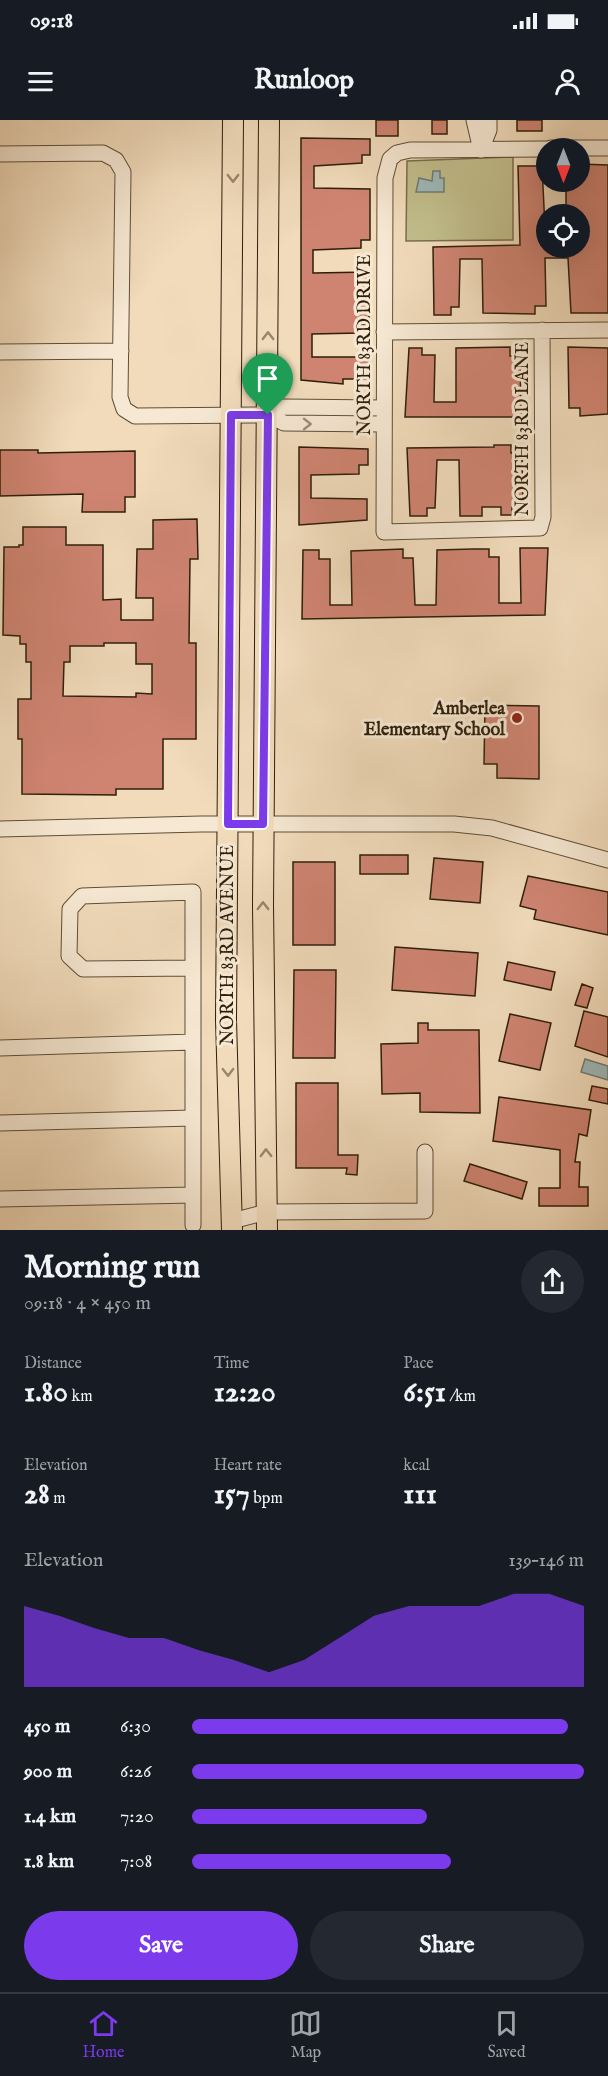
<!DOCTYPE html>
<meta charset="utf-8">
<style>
:root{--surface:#171b24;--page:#242831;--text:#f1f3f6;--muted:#9ea1a6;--line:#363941;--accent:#7c3aed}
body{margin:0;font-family:"IM FELL English",serif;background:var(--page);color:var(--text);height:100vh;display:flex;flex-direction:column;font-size:22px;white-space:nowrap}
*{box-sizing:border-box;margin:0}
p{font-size:20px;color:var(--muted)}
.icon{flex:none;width:33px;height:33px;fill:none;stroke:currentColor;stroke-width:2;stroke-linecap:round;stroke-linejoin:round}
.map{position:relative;height:1110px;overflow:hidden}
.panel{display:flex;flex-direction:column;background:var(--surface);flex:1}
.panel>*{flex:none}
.needle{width:39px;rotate:180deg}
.buttons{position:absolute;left:536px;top:18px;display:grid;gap:12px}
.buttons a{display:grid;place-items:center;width:54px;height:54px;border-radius:50%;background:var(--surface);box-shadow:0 6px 24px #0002;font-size:30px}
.pin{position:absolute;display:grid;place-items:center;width:51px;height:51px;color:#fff;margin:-62px -26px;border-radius:50% 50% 50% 0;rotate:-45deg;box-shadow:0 0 6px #0007}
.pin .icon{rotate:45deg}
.round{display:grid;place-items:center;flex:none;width:63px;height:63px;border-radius:32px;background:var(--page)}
.headline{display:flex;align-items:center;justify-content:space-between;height:102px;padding:0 24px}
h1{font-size:33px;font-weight:800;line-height:45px}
.figures{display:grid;grid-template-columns:repeat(3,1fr);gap:9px;height:102px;padding:6px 24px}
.figures div{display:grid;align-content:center}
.figures b{font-size:30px;font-weight:800}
.figures small{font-size:16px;font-weight:400}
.figures p{font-size:16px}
.chart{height:168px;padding:12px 24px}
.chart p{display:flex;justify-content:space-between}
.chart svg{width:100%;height:108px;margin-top:6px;fill:var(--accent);opacity:.7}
.action{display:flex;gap:12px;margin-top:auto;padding:12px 24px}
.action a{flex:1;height:69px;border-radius:36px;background:var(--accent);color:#fff;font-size:24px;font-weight:800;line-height:69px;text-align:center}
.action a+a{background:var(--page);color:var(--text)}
ul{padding:0 24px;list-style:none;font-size:20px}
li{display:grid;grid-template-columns:96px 72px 1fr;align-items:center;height:45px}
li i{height:15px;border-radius:8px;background:var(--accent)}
.status{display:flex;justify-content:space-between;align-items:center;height:42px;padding:0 30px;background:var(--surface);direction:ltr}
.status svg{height:16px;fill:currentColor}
header{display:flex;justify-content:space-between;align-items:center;height:78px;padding:0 24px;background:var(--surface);font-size:27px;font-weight:800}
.tab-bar{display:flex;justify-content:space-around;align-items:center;height:84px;border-top:2px solid var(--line);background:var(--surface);font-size:16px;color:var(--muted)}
.tab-bar a{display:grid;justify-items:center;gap:3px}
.tab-bar .on{color:var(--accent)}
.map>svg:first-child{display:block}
</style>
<div class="status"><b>09:18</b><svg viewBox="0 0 49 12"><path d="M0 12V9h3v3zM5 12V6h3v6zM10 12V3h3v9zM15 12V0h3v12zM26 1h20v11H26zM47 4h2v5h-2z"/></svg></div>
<header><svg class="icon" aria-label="menu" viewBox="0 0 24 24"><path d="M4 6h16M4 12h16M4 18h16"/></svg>Runloop<svg class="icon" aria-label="person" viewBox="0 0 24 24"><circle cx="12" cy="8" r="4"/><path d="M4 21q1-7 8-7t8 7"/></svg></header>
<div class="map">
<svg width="608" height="1110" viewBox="0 0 608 1110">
<rect width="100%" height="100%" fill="#f1dbbb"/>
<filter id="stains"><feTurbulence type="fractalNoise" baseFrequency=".00333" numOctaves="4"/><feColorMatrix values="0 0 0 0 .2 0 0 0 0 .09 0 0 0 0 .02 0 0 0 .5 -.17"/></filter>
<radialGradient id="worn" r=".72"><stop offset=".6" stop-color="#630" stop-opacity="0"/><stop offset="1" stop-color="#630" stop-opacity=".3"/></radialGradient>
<path fill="#c1be8c" stroke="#786e4b" stroke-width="1.5" d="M513 37V120L406 121 407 41Z"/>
<path fill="#9eb9b9" stroke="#717b73" stroke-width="1.5" d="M433 51H440V58H444V72H416L419 58 432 61Z
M585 939 608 946V960L581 952Z"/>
<path fill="#cf8472" stroke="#2e1f0a" stroke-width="1.5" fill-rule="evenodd" d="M376 0H398V16H376Z
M432 0H447V14H432Z
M517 0H542V11H517Z
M301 18 370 19V35H362V43L314 46V68L370 69V120H361V128L313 130V153L369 152V205H360V213L312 214V237H368V259H343V264L301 260Z
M579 44 608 45V193H571L568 138H545L546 186H535V194L483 193 482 139H460L459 187H451V195H434L433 127 520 125 518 46H542L546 128H579V94H566V62H579Z
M510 227V236H520L521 297H405L409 228H422V235H435L434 282H456V228Z
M568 227 608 228V294L580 296V288H569Z
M494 325H511V333H522L523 387H512V395H501V387H482V396H460L459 340H437L435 388H427V396H410L407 328 494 327Z
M299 327 368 329V345H359V354L311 355V378L367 379V400L299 405Z
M0 330H38V333L135 331V377H125V392H82L83 374 0 376Z
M197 399 198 439H190L189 523H196V619H163V669H116V675L22 674V619H18V579H31V542H26V524H20V516L3 515 4 427H19V425H23V407H66V425H103V480L121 479V500H153V478H136L137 429H153V400ZM104 523H136V544H152V574L136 573V577L63 576 64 542H70V526H104Z
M520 428H548L545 495 302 499 303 430H319V439H330V485H352L351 431 403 429V438H413L415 485H436L437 430 473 429H489V437H499V483H521Z
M485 585 539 586V659L497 658V644H484Z
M360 735H408V754H360Z
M434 738 483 742 480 783 430 779Z
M293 742H335V825H293Z
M528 756 608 772V815L534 799 536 790 520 786Z
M395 827 478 833 475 876 392 870Z
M508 842 555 852 551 870 504 860Z
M294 850H336L335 938H293Z
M582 864 593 868 587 888 575 885Z
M584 891 608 897V937L575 926Z
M510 894 551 903 540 950 499 941Z
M418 903H428V910H479L480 993 420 992V973L382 974 381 924 418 923Z
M296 963H338V1035H358L357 1055 346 1054 347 1048H296Z
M592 966 608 969V984L589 980Z
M499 977 591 990 587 1016 579 1014 575 1042H580L579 1067H588V1086H539V1068H560V1030L493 1021Z
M470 1044 527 1062 522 1079 464 1061Z"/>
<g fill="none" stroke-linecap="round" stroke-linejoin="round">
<g stroke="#5f4e36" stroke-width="17">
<path id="minor" d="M474 0 481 30
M551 28H608
M481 30 489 10V0
M0 34 103 33 116 40 123 52 120 277 124 289 135 296 268 295 284 303 383 304
M542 210 543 397 540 408 384 412 385 58 390 39 397 33 410 30 546 29
M384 212 608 210
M0 232 121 231
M268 295 283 287 383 288
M0 709 201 704H454L492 708 608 740
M193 848 83 849 69 836 70 789 82 776 193 772V1105
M0 928 193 922
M0 1003 193 998
M0 1079 193 1075
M232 1101 267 1092 425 1091V1032"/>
</g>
<g stroke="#2e1f0a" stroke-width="22">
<path id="major" d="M232 1110 226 900 233 0
M267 1110 263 785 269 0"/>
</g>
<use href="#minor" stroke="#f6e8d3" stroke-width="15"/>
<use href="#major" stroke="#f1dbbb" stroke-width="20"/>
</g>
<defs><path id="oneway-chevron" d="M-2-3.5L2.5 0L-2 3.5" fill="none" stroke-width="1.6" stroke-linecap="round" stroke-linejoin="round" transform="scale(1.5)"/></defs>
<g stroke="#99866b">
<use href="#oneway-chevron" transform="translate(233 58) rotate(90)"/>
<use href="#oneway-chevron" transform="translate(268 216) rotate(-90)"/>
<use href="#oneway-chevron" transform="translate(263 786) rotate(-90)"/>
<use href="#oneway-chevron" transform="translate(228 952) rotate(89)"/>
<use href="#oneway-chevron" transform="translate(266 1033) rotate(-91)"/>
</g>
<use stroke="#9c8e79" href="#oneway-chevron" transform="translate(307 304)"/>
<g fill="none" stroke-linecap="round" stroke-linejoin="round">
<g stroke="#fff" stroke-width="12">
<path id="route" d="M231 295H268L263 704H228Z"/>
</g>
<use href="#route" stroke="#7c3aed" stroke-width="8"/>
</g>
<circle fill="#8f2418" stroke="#f6e8d3" stroke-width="2" cx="517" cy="598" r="6"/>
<g text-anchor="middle" stroke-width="6" stroke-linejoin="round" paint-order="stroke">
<g font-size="18" fill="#2e1f0a" stroke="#f6e8d3">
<text transform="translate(364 225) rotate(-90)" y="6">NORTH 83RD DRIVE</text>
<text transform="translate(522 309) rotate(-90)" y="6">NORTH 83RD LANE</text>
<text transform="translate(227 825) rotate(-90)" y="6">NORTH 83RD AVENUE</text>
</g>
<g font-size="18" font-weight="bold" fill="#2e1f0a" stroke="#f6e8d3" text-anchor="end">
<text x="505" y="594">Amberlea<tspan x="505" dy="21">Elementary School</tspan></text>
</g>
</g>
<rect width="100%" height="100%" filter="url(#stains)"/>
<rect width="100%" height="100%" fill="url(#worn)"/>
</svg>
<div class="buttons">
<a><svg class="needle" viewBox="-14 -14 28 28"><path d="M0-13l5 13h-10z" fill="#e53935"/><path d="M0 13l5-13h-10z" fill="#9ea1a6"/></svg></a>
<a><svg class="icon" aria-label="locate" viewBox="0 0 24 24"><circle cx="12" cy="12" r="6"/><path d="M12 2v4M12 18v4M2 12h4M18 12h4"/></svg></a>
</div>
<div class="pin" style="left:268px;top:295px;background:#1e9e55"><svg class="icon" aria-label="arrive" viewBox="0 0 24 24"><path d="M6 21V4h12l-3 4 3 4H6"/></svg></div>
</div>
<section class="panel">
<div class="headline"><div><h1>Morning run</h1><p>09:18 · 4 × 450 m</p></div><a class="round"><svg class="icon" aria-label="share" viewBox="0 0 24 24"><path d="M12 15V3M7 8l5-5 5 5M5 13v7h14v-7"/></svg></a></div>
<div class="figures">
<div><p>Distance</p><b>1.80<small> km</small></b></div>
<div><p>Time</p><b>12:20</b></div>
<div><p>Pace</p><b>6:51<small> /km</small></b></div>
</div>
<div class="figures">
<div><p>Elevation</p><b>28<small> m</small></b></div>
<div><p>Heart rate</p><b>157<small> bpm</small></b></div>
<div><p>kcal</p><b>111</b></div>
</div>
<div class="chart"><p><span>Elevation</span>139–146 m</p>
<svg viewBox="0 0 160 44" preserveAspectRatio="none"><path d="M0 44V11L10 15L20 20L30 24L40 24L50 29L60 33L70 38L80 33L90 24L100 15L110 11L120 11L130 11L140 6L150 6L160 11V44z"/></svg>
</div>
<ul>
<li><b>450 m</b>6:30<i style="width:96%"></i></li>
<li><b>900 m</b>6:26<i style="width:100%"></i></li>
<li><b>1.4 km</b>7:20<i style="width:60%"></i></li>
<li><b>1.8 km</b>7:08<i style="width:66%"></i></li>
</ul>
<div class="action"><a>Save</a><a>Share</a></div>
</section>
<nav class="tab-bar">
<a class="on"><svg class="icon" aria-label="home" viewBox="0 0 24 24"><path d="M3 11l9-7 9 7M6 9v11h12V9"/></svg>Home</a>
<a><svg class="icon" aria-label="map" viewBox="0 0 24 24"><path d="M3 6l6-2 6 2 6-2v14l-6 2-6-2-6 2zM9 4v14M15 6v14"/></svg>Map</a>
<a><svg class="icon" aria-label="saved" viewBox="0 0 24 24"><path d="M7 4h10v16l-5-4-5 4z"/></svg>Saved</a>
</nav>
